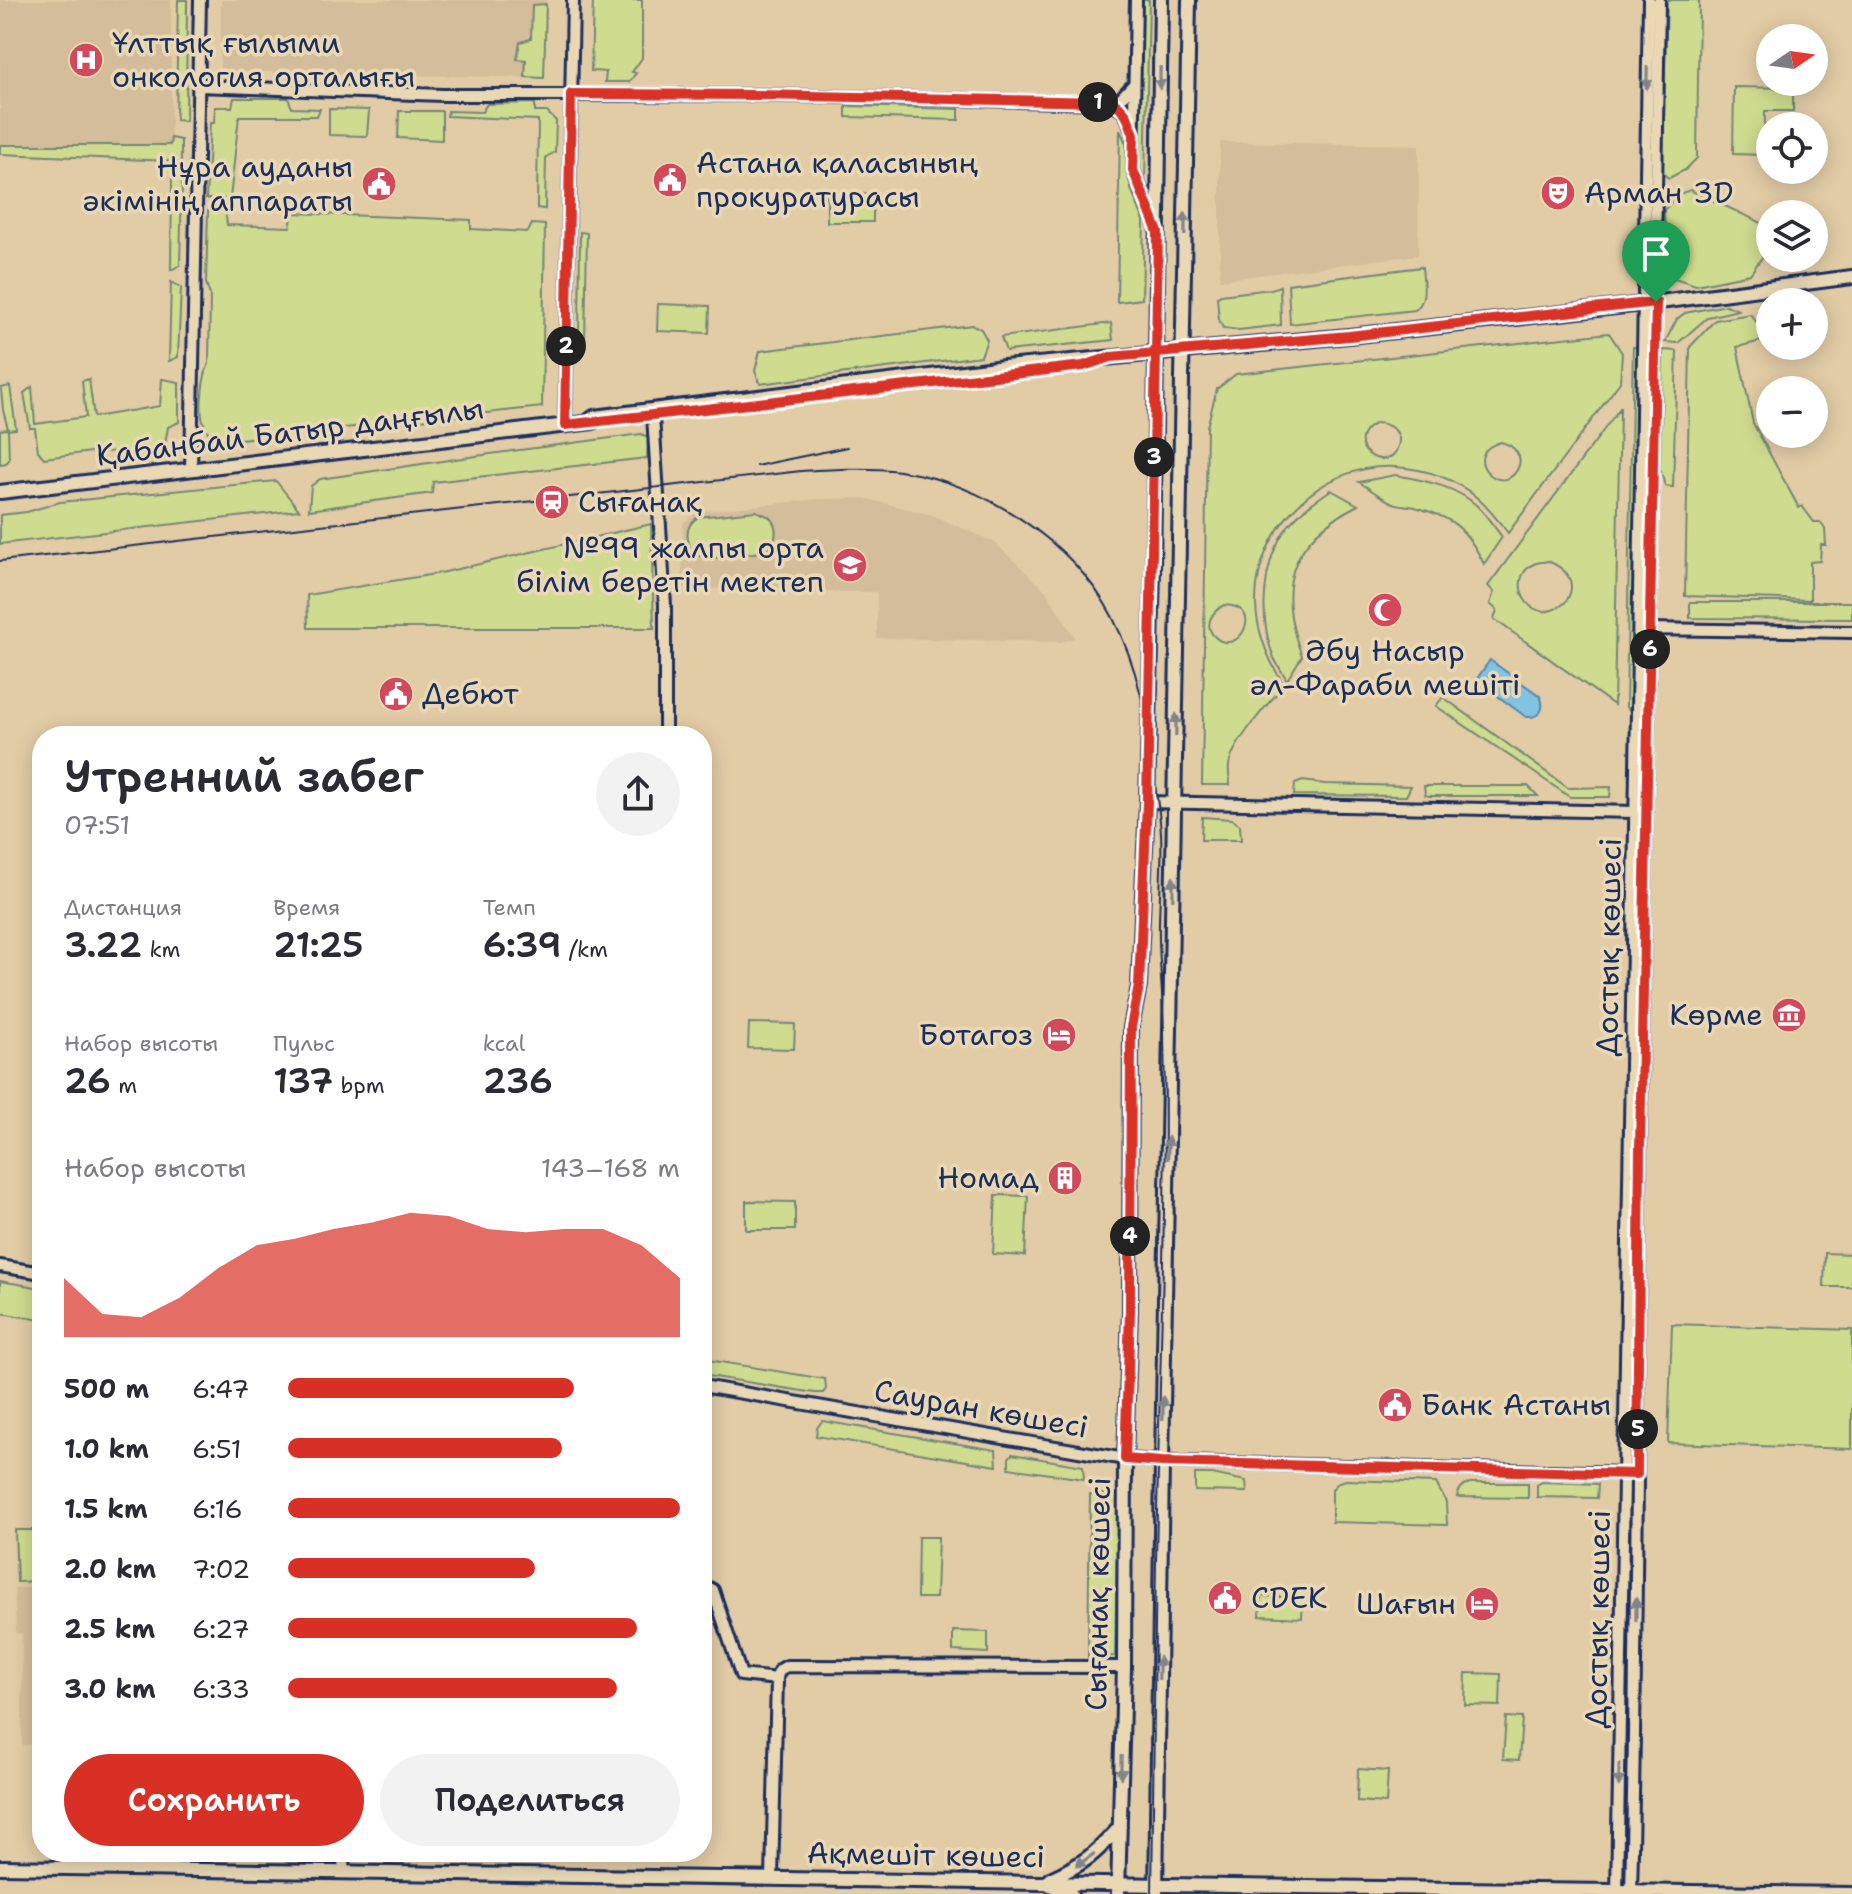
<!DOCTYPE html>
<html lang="ru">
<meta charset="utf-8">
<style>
:root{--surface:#fff;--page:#f2f2f3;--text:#2b2b33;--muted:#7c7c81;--accent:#d93025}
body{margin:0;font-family:"Shantell Sans",sans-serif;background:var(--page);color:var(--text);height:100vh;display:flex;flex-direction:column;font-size:30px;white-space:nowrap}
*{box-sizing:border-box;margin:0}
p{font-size:26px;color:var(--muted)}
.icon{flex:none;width:44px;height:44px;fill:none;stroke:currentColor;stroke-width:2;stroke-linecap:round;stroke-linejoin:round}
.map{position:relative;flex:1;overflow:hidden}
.side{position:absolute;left:32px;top:726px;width:680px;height:1136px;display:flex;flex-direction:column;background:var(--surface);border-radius:32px;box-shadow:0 4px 20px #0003}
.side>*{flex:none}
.needle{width:52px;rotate:77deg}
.buttons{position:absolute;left:1756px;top:24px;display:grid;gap:16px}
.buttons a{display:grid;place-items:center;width:72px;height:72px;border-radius:50%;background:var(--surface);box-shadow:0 4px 20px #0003;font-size:40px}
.pin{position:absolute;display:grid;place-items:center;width:68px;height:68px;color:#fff;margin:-82px -34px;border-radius:50% 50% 50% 0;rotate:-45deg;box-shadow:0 0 8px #0007}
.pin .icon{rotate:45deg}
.km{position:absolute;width:40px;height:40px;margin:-20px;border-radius:50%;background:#222;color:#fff;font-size:22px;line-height:40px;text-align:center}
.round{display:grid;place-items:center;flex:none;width:84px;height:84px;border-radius:42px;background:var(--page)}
.head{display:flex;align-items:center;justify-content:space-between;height:136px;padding:0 32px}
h1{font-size:44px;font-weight:600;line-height:60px}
.metrics{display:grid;grid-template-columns:repeat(3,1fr);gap:12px;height:136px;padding:8px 32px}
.metrics div{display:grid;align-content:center}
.metrics b{font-size:34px;font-weight:600}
.metrics small{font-size:22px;font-weight:400}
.metrics p{font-size:22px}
.chart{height:224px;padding:16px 32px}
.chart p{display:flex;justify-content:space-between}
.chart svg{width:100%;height:144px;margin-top:8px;fill:var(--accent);opacity:.7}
.button{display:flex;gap:16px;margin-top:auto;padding:16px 32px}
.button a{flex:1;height:92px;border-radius:48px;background:var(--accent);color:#fff;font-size:32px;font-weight:600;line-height:92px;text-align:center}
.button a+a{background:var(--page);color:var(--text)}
ul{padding:0 32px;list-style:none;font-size:26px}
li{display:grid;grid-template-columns:128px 96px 1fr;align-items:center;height:60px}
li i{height:20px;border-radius:10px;background:var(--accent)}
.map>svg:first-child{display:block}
</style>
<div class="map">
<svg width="1852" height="1894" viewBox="0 0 1852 1894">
<rect width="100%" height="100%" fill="#e2cca6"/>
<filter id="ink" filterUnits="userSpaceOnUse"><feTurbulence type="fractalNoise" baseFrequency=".0125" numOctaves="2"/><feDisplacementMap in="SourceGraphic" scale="16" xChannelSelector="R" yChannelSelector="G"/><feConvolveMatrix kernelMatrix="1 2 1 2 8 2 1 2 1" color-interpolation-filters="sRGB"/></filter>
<g filter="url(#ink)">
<path fill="#d4bd9a" d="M0 0H171V145H0Z
M221 0H546L544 78 220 71Z
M1220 142 1419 145 1418 255 1220 280Z
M864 498 932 515 994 542 1046 591 1075 638 1061 642 877 638V592H787L682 587 683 523 697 512 818 499Z
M14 1588H42V1744L22 1745V1634L16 1633Z"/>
<path fill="#cfdc8f" stroke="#758676" stroke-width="2" fill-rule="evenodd" d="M178 0H187L186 121 176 120Z
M593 0H642V58L632 72 636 73 629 82H605L606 72 591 71Z
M1139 0H1149L1145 182 1137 162Z
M1667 0H1699L1697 158 1685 170 1669 178 1662 173Z
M546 4 544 78 525 77 526 60 517 59 520 42 531 39 532 5Z
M1734 87 1793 88V111H1765L1764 155 1733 154Z
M234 98H288L292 108 320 109 317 116H239L230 199H206L210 123H214L215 107H232Z
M535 103V112H547L556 121 555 152 546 157 545 209 537 208 538 120 447 116 448 111 482 112 487 104Z
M846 106 959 109V120L846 117Z
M329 109 369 110 367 136 329 135Z
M399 111H442V140L398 138Z
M1120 130 1127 146V169L1131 189 1144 221 1142 299 1117 302Z
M171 138 181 140V167L172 169V161L0 154V145H170Z
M172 177 182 180 180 265 171 270Z
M1690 190 1762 223 1769 236 1768 249 1750 274 1696 285 1674 278 1667 261 1664 210 1679 194Z
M827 194H873V222H827Z
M225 210 227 225 290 227 293 213 471 220V229L528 232 532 224 545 225 542 407 212 442C210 434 203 424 202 417 200 404 203 375 209 364L210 295 206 283 208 211Z
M580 232 587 233 585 343 579 342Z
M1422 267C1423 282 1428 300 1415 310L1290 324 1288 284Z
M171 282 181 287 178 357 169 361Z
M1280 286 1281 325 1239 330 1223 328 1219 320 1217 297 1221 295 1271 289Z
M658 304 710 306 709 333 657 331Z
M1726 305 1738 310 1708 317 1678 343 1665 342 1677 319 1685 313Z
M1750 314 1770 339 1737 347 1753 423 1799 508 1802 506 1814 522H1820L1825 529 1826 545H1821L1820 561 1810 562V600L1685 596 1690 347 1715 320Z
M1111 323 1113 340 1006 351 1001 337Z
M972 325 981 329 987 340 981 356 760 384 755 371 760 351Z
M1609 333 1622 353 1620 382 1508 533C1498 520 1488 507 1475 496 1453 478 1425 469 1396 467 1320 462 1254 530 1256 605 1257 635 1269 661 1284 685 1270 702 1231 744 1229 766 1228 772 1230 779 1230 785H1202L1207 427 1217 389 1236 374ZM1376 423C1388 423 1403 431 1398 446 1389 478 1337 444 1376 423ZM1501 442C1513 445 1525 456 1517 470 1500 499 1458 453 1501 442ZM1224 605C1268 606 1237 660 1214 636 1203 624 1213 611 1224 605Z
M1633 347H1637L1635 589 1631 664V712L1626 707Z
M1663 350 1677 351 1673 487 1665 486 1660 468Z
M89 379 94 417 160 406 162 379 179 382V422L168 427 164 449 147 451 91 452 44 458 38 451 35 428H30L24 393 32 387 35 424 86 417 82 381Z
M10 386 16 429 8 430 9 460 6 463 0 464V430L8 429 3 410 1 388Z
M1620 408 1614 705 1494 619 1497 610 1490 604 1494 592 1488 586ZM1548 561C1565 568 1578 581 1567 600 1563 606 1558 608 1552 610 1523 619 1507 574 1536 563 1540 562 1544 562 1548 561Z
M641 434 648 437 647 458 433 482 432 493 309 510 311 486 320 479 490 454Z
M1395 475C1424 480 1461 487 1482 511 1489 519 1495 528 1502 537L1484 564C1466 528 1454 518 1415 507 1407 505 1398 506 1391 502 1380 497 1369 488 1359 482Z
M276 481 299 510 0 544V515L27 512 60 502Z
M1331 490 1358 505C1290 539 1275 586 1302 656L1287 680C1283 673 1278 666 1274 658 1258 619 1262 560 1288 526 1300 511 1316 500 1331 490Z
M756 511 770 517C779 529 777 540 767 550 756 553 713 560 703 557 694 555 689 548 688 539 686 529 690 523 698 517Z
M651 524 654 628H308L307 595 441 573Z
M1690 602H1852V619L1690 618Z
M1443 697 1568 788 1611 787 1610 797H1570L1436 706Z
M1303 781 1325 784 1411 786 1406 796 1294 795 1295 784Z
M1424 786H1528L1538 796H1430L1425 795Z
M1202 817 1231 819 1240 825 1241 840H1201Z
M749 1023 795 1024 794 1049 748 1048Z
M996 1195 1028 1196 1025 1256 993 1254Z
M746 1201 795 1202V1230H746Z
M1825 1253 1852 1254V1287H1824Z
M0 1281 42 1288V1320L0 1313Z
M1672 1324 1852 1330V1449L1668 1443Z
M702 1359 825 1379 826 1389 823 1393H815L702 1375Z
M822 1421 996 1450 997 1466 816 1436 817 1428Z
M1012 1454 1083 1466 1084 1479 1009 1468V1458Z
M1195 1474H1212L1246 1481 1247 1492 1195 1491Z
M1346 1480 1436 1483 1446 1502 1447 1525 1332 1522V1489L1339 1482Z
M1542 1482 1598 1484 1597 1498 1537 1497V1485Z
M1470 1483H1528V1498L1457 1497C1459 1489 1462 1485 1470 1483Z
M1090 1494 1118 1495 1115 1656 1088 1657Z
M15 1530H40L42 1581 17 1582Z
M918 1537H938L936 1598H917Z
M1261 1596 1303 1598 1302 1618 1260 1616Z
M953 1631 988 1632V1653L953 1651Z
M1466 1673 1501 1674 1500 1706 1465 1705Z
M1506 1717 1522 1718 1519 1760 1503 1759Z
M1358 1769 1388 1771 1386 1803 1357 1801Z"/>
<path fill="#81c3e1" stroke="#5888ad" stroke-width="2" d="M1490 660 1540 696C1546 709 1540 718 1526 717L1476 680Z"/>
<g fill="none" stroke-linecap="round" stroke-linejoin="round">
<g stroke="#1b2f5e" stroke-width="16">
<path id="minor" d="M1136 0 1133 170 1157 229
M199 86 442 95H758L1111 103 1120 99 1134 84
M1111 103C1123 108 1127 115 1131 128
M653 416 665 605V736
M565 425 573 0
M191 470 200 0
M1643 629 1852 632
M1147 802 1635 812
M0 1266 42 1273
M702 1386 1125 1459 1177 1462 1630 1473
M702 1584 713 1590 741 1675 777 1679
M343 1872 344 1852
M772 1879 777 1679C778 1671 780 1669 787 1666L1124 1667
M1617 1894 1649 0
M1631 1894C1637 1647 1637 1399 1640 1152 1645 768 1656 384 1659 0"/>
</g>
<g stroke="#1b2f5e" stroke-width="18">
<path id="major" d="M586 423 594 417 1004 367 1349 336 1644 304 1852 277
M0 492 593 422
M0 1867 1302 1887 1852 1894
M1050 1879C1084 1864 1095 1854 1120 1827
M1050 1885 1071 1894
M1118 1894 1124 1667 1125 1459 1130 1311 1131 1027 1139 986 1147 802 1153 570 1161 0
M1156 1894 1162 1462 1189 0"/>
</g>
<use href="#minor" stroke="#ead8b5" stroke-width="10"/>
<use href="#major" stroke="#ead8b5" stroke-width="12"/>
<path stroke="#1b2f5e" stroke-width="2" d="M756 466 847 447
M0 561 801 471C834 469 867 467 900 471 983 483 1072 541 1112 616 1139 669 1147 717 1154 775 1156 794 1160 814 1161 833 1163 869 1158 905 1159 941 1160 971 1163 1001 1164 1032 1167 1178 1161 1325 1158 1471 1154 1612 1154 1753 1152 1894"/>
</g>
<defs><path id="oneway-solid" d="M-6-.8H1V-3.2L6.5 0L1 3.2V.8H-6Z" transform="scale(2)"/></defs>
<g fill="#82848a">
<use href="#oneway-solid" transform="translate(1160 78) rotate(91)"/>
<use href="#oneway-solid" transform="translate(1647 78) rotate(91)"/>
<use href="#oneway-solid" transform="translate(1185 224) rotate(-89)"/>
<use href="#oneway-solid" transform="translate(1176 725) rotate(-89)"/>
<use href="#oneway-solid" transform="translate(1173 888) rotate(-89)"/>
<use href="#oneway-solid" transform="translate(1168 1148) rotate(-89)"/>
<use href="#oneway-solid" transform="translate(1163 1408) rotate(-89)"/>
<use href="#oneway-solid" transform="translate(1636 1609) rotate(-90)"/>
<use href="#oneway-solid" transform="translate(1159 1668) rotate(-89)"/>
<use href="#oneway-solid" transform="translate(1121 1767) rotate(91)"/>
<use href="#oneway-solid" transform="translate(1619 1775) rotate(91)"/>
<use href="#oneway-solid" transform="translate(1085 1860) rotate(145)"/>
</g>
</g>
<g fill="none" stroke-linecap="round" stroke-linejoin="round" filter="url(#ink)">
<g stroke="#fff" stroke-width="16">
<path id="route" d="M1656 302 1349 336 1156 353 1158 232 1133 170 1134 134 1126 114 1119 106 1111 103 1103 102 758 95 571 94 565 425 1083 366 1111 357 1156 353 1147 802 1139 986 1131 1027 1130 1311 1125 1459 1162 1462 1637 1474 1640 1149 1656 302"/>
</g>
<use href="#route" stroke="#d93025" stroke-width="10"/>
</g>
<defs>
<g id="hospital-disc" transform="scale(1.8)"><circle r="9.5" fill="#d1495b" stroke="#ead8b5"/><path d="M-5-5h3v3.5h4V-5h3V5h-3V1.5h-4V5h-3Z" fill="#fff"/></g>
<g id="civic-disc" transform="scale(1.8)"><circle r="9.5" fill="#d1495b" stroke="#ead8b5"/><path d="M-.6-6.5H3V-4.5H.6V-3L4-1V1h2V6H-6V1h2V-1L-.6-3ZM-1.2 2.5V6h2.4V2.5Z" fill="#fff"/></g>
<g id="theatre-disc" transform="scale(1.8)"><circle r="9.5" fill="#d1495b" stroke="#ead8b5"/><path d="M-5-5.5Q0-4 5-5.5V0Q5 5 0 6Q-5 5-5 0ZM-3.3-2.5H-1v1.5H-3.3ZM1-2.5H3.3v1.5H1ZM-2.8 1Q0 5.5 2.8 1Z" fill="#fff"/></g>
<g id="station-disc" transform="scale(1.8)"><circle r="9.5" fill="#d1495b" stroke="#ead8b5"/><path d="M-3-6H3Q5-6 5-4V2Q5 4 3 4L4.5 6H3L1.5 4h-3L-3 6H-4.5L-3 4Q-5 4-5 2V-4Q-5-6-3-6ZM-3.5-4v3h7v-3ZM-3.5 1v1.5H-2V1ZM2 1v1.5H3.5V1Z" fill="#fff"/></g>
<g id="school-disc" transform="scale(1.8)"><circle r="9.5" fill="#d1495b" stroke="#ead8b5"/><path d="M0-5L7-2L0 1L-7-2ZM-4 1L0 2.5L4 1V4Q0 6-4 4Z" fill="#fff"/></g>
<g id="mosque-disc" transform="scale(1.8)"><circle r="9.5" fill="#d1495b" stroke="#ead8b5"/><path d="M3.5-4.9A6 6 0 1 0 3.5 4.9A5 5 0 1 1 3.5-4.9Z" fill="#fff"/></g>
<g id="museum-disc" transform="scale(1.8)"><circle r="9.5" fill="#d1495b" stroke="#ead8b5"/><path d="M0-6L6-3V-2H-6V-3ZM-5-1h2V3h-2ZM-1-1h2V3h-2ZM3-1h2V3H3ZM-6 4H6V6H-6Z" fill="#fff"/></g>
<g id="hotel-disc" transform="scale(1.8)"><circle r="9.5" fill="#d1495b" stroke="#ead8b5"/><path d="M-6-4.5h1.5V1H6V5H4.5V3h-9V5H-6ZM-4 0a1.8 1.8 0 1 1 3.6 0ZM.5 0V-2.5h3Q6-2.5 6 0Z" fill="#fff"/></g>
<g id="building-disc" transform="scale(1.8)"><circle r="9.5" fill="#d1495b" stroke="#ead8b5"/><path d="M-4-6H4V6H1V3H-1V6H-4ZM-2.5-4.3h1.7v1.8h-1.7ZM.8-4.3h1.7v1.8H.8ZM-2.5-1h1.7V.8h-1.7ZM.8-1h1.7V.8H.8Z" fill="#fff"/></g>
</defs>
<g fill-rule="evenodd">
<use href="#hospital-disc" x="86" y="60"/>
<use href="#civic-disc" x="670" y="180"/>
<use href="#civic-disc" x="379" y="184"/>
<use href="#theatre-disc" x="1558" y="193"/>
<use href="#station-disc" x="552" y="502"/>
<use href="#school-disc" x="850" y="565"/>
<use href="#mosque-disc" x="1385" y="610"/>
<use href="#civic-disc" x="396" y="694"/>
<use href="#museum-disc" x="1789" y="1015"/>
<use href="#hotel-disc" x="1059" y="1035"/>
<use href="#building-disc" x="1065" y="1178"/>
<use href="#civic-disc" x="1395" y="1405"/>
<use href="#civic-disc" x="1225" y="1598"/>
<use href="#hotel-disc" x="1482" y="1604"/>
</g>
<g text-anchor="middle" stroke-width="7" stroke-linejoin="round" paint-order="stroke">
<g font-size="30" fill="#1b2f5e" stroke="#ead8b5" text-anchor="start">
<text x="112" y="53">Ұлттық ғылыми<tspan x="112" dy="34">онкология орталығы</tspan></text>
<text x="696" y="173">Астана қаласының<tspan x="696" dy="34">прокуратурасы</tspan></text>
<text x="353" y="177" text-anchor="end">Нұра ауданы<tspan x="353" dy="34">әкімінің аппараты</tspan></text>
<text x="1584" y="203">Арман 3D</text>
<text x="578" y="512">Сығанақ</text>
<text x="824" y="558" text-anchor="end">№99 жалпы орта<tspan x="824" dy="34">білім беретін мектеп</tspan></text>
<text x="1385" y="661" text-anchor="middle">Әбу Насыр<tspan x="1385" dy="34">әл-Фараби мешіті</tspan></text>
<text x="422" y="704">Дебют</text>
<text x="1763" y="1025" text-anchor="end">Көрме</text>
<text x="1033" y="1045" text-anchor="end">Ботагоз</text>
<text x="1039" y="1188" text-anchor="end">Номад</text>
<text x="1421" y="1415">Банк Астаны</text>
<text x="1251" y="1608">CDEK</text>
<text x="1456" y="1614" text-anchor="end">Шағын</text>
</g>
<g font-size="30" fill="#1b2f5e" stroke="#ead8b5">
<text transform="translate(290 432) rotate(-7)" y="10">Қабанбай Батыр даңғылы</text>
<text transform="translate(1609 947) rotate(-89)" y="10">Достық көшесі</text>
<text transform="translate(981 1409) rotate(10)" y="10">Сауран көшесі</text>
<text transform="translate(1098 1594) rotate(-89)" y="10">Сығанақ көшесі</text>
<text transform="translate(1598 1619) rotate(-89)" y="10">Достық көшесі</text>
<text transform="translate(926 1855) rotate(1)" y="10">Ақмешіт көшесі</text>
</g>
</g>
</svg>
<div class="buttons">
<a><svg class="needle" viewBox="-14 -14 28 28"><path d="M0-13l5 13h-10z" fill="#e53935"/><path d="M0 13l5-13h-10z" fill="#7c7c81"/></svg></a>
<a><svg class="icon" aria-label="locate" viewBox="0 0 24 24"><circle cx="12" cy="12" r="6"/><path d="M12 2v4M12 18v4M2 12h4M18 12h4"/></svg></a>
<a><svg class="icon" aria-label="layers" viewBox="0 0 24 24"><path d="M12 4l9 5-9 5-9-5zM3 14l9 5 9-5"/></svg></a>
<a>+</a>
<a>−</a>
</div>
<div class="pin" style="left:1656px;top:302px;background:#1e9e55"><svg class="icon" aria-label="arrive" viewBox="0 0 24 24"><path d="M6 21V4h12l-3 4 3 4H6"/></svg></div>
<b class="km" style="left:1098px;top:102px">1</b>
<b class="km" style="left:566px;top:346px">2</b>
<b class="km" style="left:1154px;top:457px">3</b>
<b class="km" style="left:1130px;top:1236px">4</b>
<b class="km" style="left:1638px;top:1429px">5</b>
<b class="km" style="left:1650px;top:649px">6</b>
<section class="side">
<div class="head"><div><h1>Утренний забег</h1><p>07:51</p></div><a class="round"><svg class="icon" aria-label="share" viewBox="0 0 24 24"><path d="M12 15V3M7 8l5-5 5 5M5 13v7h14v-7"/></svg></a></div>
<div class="metrics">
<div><p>Дистанция</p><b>3.22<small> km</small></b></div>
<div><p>Время</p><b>21:25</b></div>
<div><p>Темп</p><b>6:39<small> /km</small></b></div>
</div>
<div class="metrics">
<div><p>Набор высоты</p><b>26<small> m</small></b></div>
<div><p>Пульс</p><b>137<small> bpm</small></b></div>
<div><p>kcal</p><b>236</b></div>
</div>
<div class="chart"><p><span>Набор высоты</span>143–168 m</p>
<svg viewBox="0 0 160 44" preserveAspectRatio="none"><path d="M0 44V26L10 37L20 38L30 32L40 23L50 16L60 14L70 11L80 9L90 6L100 7L110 11L120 12L130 11L140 11L150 16L160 26V44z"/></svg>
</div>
<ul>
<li><b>500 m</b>6:47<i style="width:73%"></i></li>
<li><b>1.0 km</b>6:51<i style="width:70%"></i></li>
<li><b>1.5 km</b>6:16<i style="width:100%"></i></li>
<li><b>2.0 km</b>7:02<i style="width:63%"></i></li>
<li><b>2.5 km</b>6:27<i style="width:89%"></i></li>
<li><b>3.0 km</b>6:33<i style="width:84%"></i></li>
</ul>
<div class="button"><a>Сохранить</a><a>Поделиться</a></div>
</section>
</div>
